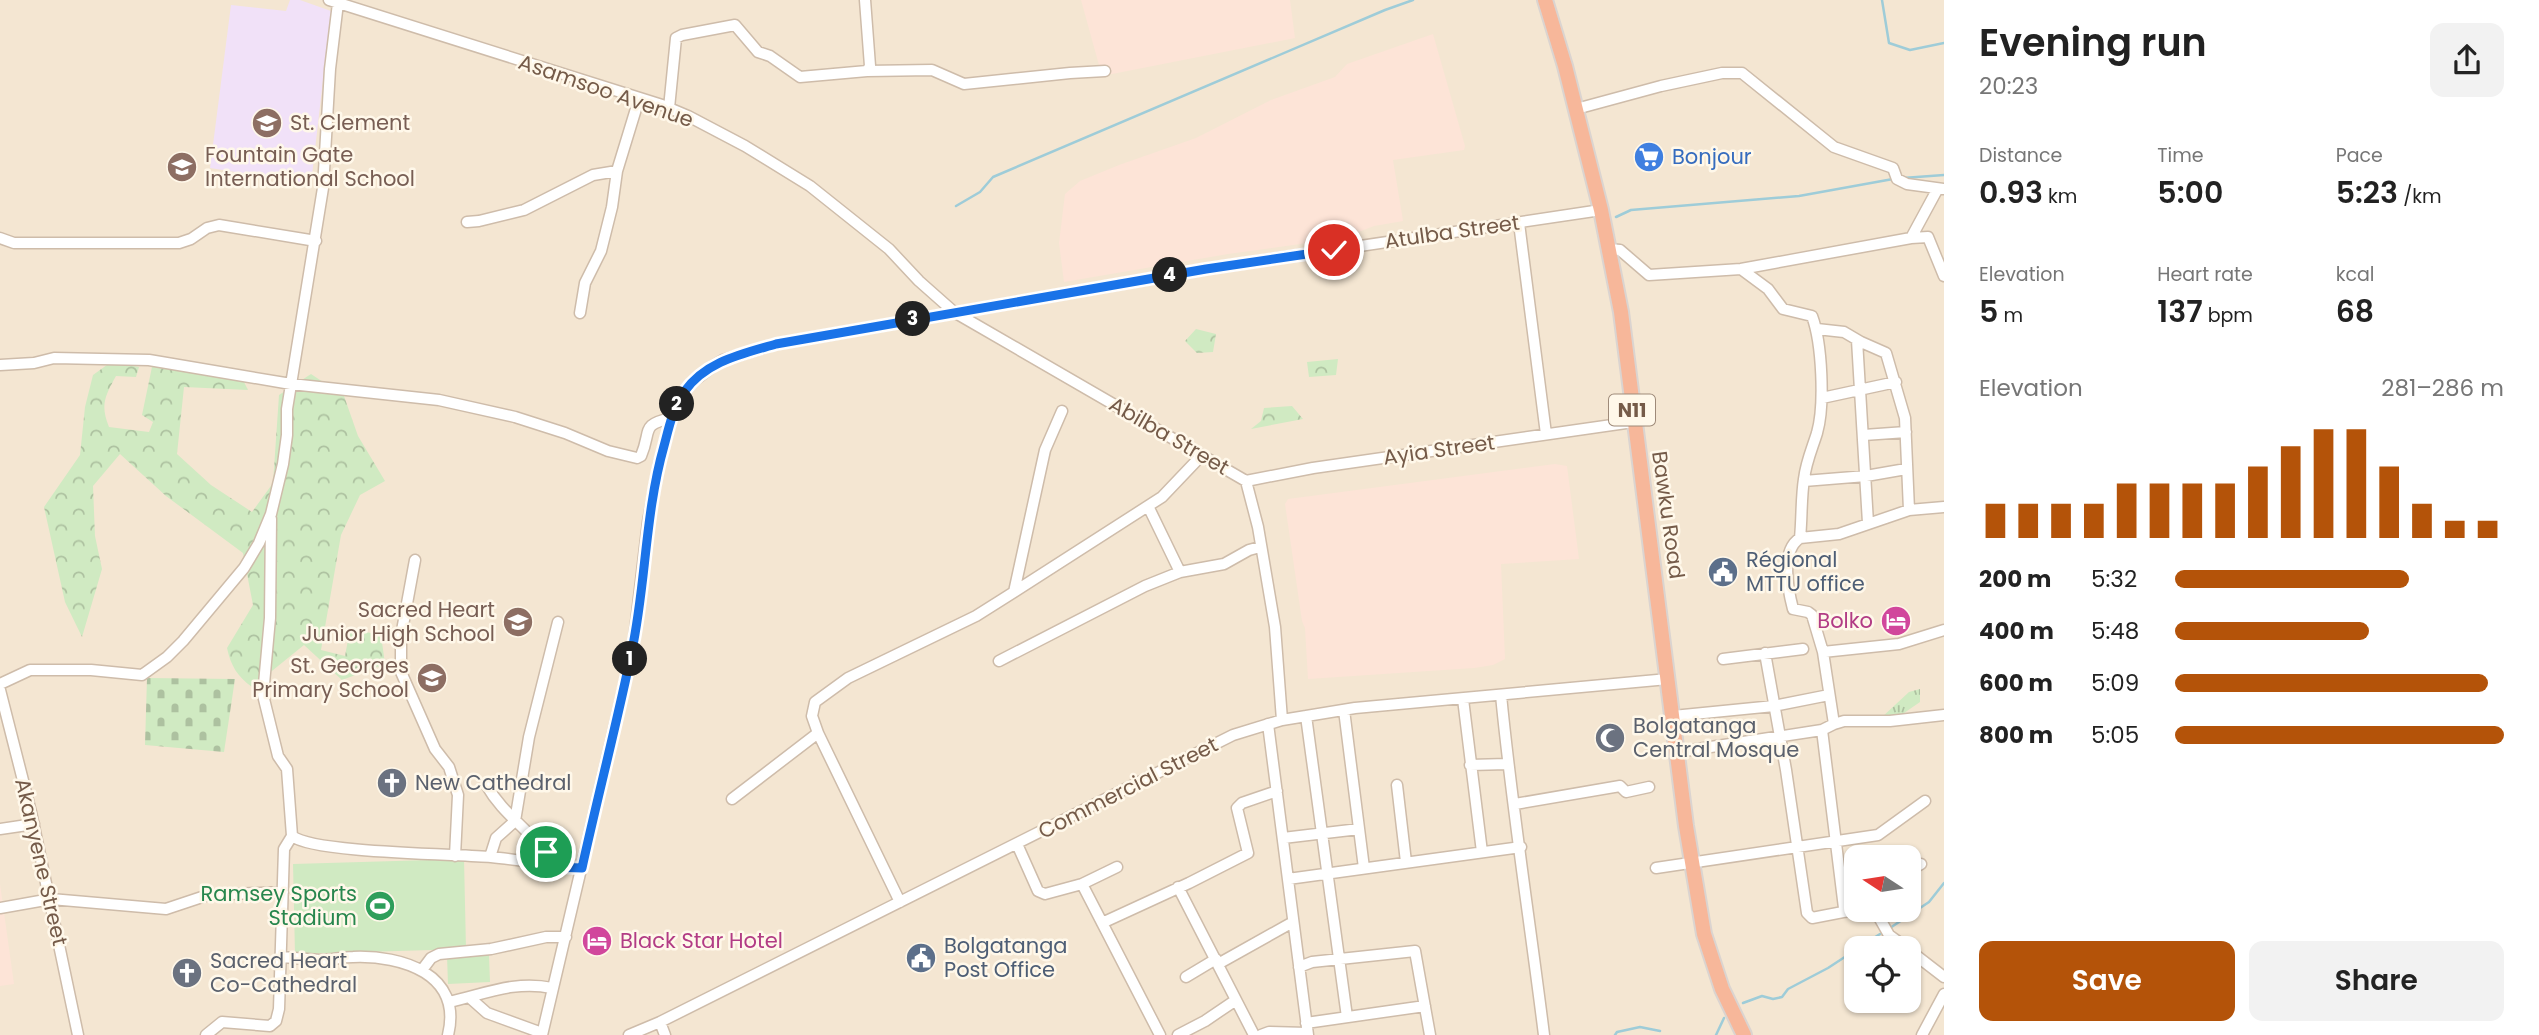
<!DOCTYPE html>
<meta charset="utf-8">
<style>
:root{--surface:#fff;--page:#f2f2f2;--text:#222;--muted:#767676;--accent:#b45309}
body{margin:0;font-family:Poppins,sans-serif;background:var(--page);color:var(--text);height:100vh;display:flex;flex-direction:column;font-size:26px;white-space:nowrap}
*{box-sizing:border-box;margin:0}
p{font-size:23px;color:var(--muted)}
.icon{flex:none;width:38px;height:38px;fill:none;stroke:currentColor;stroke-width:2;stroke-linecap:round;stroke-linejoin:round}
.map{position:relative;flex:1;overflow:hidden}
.details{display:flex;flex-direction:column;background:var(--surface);width:595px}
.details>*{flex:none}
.needle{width:46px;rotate:282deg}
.fabs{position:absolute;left:1844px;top:845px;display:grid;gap:14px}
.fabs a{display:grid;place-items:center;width:77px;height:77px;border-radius:14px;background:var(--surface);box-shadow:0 2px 5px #0004;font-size:35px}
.pin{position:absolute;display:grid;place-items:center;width:60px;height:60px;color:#fff;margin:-30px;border:4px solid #fff;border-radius:50%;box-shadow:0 2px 7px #0007}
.km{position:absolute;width:35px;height:35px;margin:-18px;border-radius:50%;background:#222;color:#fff;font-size:19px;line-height:35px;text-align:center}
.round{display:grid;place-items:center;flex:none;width:74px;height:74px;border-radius:14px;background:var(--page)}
.head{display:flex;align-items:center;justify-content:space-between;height:119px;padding:0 35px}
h1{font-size:38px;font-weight:600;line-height:52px}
.metrics{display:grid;grid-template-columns:repeat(3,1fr);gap:10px;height:119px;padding:7px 35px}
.metrics div{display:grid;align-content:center}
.metrics b{font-size:30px;font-weight:600}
.metrics small{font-size:19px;font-weight:400}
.metrics p{font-size:19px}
.chart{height:196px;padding:14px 35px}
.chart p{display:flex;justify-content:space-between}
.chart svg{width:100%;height:126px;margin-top:7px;stroke:var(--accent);stroke-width:6}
.action{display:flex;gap:14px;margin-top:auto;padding:14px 35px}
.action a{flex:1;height:80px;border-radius:14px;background:var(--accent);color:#fff;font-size:28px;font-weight:600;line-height:80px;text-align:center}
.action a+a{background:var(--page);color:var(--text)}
ul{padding:0 35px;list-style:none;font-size:23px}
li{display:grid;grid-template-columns:112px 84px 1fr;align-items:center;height:52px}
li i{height:18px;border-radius:9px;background:var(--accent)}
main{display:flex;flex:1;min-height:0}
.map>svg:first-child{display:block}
</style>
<main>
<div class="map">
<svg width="1944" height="1035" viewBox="0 0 1944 1035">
<defs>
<pattern id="grass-tufts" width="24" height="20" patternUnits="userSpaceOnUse" patternTransform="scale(1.75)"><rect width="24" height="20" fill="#d0eac2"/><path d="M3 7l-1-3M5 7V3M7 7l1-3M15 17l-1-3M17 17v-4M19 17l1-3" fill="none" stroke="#adc1a0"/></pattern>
<pattern id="forest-crowns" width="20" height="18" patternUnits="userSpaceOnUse" patternTransform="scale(1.75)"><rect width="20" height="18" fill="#d0eac2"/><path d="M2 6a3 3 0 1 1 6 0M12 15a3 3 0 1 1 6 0" fill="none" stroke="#adc1a0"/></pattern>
<pattern id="cemetery-stones" width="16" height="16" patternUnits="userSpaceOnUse" patternTransform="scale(1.75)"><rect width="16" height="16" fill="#d0eac2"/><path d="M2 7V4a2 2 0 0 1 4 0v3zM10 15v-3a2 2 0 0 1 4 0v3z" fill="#adc1a0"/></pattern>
</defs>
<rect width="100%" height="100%" fill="#fcf4e4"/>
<path fill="#f4e6d2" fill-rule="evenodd" d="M0 0H1944V1035H0ZM1857 858H1909V910H1857ZM1857 948H1909V1001H1857Z"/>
<path fill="#fde4d7" d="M1081 0H1290L1295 38 1102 76Z
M1433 34 1465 146 1464 150 1393 160 1403 221 1374 226 1343 238 1228 254 1064 282 1059 243 1065 194 1080 181 1119 165 1196 138 1271 100 1335 77 1347 64Z
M1555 464 1567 466 1579 559 1501 564 1505 659 1493 665 1474 668 1308 679 1305 628 1302 621 1285 504 1288 499Z
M0 884 14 984 0 986Z"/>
<path fill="#f1e1f8" d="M290 0H300L331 11 311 184 210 168 231 5 286 11Z"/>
<path fill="url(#grass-tufts)" d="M1920 689V702L1894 720 1881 718 1909 692Z"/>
<path fill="url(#forest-crowns)" d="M1196 329 1216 334 1213 352 1197 353 1185 341Z
M1338 359 1336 375 1309 377 1307 362Z
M111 362 139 367 136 377 116 376C105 396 100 405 109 427L149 432 153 422 142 415 153 362 240 374 248 390 184 387 177 454 211 485 252 512 273 483 279 395 311 374 344 396 358 436 385 481 360 495 341 535 321 650 345 656 350 629 381 635 385 664 342 680 304 645 252 687C237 676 231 666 227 648L253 605 243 553 166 496 120 454 93 486 95 536 102 569 82 637 65 602 44 507 80 455 85 407 93 375Z
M1292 406 1303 419 1251 429 1261 421 1264 408Z"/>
<path fill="url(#cemetery-stones)" d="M147 678 235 679 224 752 145 745Z"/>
<path fill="#d0eac2" d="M464 859 466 949 295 954 293 864Z
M489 955 490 982 448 984 447 956Z"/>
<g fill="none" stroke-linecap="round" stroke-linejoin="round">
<path stroke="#9eccd8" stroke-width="2.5" d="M1882 0 1889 43 1910 50 1944 43
M1903 178 1944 175
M956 206 980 192 993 177 1385 10 1413 0
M1616 217 1631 210 1799 196 1893 179
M1890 928 1929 902 1944 883
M1858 948 1880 934
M1743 1003 1762 996 1773 999 1782 997 1788 989 1828 968 1857 949
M1615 1035 1617 1032 1640 1027 1660 1031
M1716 1035 1724 1018"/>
<g stroke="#cebcaa" stroke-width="13">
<path id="minor" d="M329 0 662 105 688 116 745 146 810 186 889 249 919 281 954 312 1246 481 1258 527 1275 627 1282 720
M865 0 870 66 867 71
M669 108 676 38 682 35 735 25 758 52 770 56 800 77 867 71 932 70 964 84 1070 73 1105 71
M1576 109 1661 86 1722 73H1742L1834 147 1893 168 1897 179 1907 184 1944 189
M467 222 479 221 524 210 593 175 617 171
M1519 223 1546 434
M0 238 14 243H179L191 239 207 228 219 225 316 241
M1911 238 1937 190
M1609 249 1620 250 1649 275 1741 269 1911 238 1928 237 1944 276
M1741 269 1768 289 1783 309 1812 316C1822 343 1825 405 1817 433 1812 449 1806 462 1804 479 1801 498 1802 519 1800 538
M580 313 585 283 601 251 612 207 617 171 639 99
M1817 329 1844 332 1861 342 1886 353 1905 418 1909 510
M1857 340 1868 523
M0 365 34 363 54 358 149 360 291 384 439 400 515 417 565 433 608 451 637 458 641 456C652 430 640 425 671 418
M1822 398 1896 382
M1864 435 1906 432
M1246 481 1313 468 1633 422
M1804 481 1866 476 1906 469
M1148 506 1180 572
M1944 507 1909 510 1839 534 1800 538C1780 551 1788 590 1793 609L1808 612 1812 615 1823 652 1834 724 1844 721H1890L1944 715
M271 519 270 618 263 695 278 756 287 769 292 836C313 853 455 854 491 857 522 860 551 866 582 868
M415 560 401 636V672L435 749 449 767 458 795 455 856
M1014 592 1045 450 1062 411
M1823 652 1899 644 1944 630
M1765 653 1786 770 1807 913 1812 918 1843 912 1844 908 1822 730 1834 724
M1723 659 1803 649
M999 661 1145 586 1180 572 1224 564 1249 550 1260 547
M0 684 30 670H91L142 675 167 657 183 641 244 568 259 543 271 514 283 464 287 435V409L323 188 330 69 338 3
M0 690 31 812 78 1035
M1501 695C1512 809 1530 922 1544 1035
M1463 699 1482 852
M1344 710 1364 868
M1306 716 1347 1017
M1673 716 1774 706 1829 695
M1268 724 1308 1035
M1678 752 1822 730
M1470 765 1507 764
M1397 785 1406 862
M487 786C505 818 538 834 553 867
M732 799 818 733
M1515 804 1620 786 1626 792 1649 787
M0 829 34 824
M1283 838 1359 829
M1017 844 1038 891 1045 894 1082 884 1117 867
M490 857 496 838 515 821 529 737 558 622
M1656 868 1878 835 1925 801
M1909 871 1921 864
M1288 879 1521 847
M1841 879 1857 880
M1082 884 1160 1035
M1178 887 1254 1035
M900 902 818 733 812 716 815 702 848 678 976 616 1014 592 1162 497 1202 455
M0 908 51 899 166 909 208 895 283 892
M1875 910 1889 935 1907 948
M1843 912 1857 910
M1102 923 1189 883 1248 853 1237 808 1242 803 1277 791
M1909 950 1944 977
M282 957C294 958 307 959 320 960 331 960 342 957 353 957 402 955 463 974 448 1035
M1218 964 1293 922
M1299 967 1312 962 1415 951 1430 1035
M422 970 431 958 439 954 491 949 546 937H566
M1186 977 1216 959
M469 997 487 1013 542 1033
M449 1002C485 994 515 980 552 988
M660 1022 665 1035
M1306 1023 1425 1006
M206 1035 222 1022 270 1026 276 1021 279 1009 284 849 292 836
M542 1035 633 648 648 522 659 464 674 409 691 383 713 366 723 360 776 344 1206 269 1601 210
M629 1035 660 1022 1233 735 1282 720 1355 708 1668 679
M1178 1035 1205 1021 1236 1000
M1261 1035 1269 1032 1307 1033
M1922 1035 1944 994"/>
</g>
<g stroke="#dbd4d0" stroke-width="18">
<path id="highway" d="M1545 0 1565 66 1601 210 1621 312 1686 826 1704 934 1722 989 1744 1035"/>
</g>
<use href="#minor" stroke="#fff" stroke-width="10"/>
<use href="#highway" stroke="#f7b79a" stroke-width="14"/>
</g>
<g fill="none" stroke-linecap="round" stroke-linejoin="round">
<g stroke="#fff" stroke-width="14">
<path id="route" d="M546 852 553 867 582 868C598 795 617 723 632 650 646 583 645 513 664 446 669 427 673 408 684 392 706 361 742 354 776 344L1206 269 1334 250"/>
</g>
<use href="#route" stroke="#1a73e8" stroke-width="9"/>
</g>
<defs>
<g id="school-disc" transform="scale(1.575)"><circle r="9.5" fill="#8d6e63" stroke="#fff8ea"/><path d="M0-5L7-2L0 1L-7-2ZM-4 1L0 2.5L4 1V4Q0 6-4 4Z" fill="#fff"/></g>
<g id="supermarket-disc" transform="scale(1.575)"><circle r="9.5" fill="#3f7fe0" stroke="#fff8ea"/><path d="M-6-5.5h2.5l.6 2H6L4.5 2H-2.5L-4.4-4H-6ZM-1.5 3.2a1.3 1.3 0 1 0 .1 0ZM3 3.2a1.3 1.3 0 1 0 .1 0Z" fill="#fff"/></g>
<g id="civic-disc" transform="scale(1.575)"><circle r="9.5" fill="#5c6f8a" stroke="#fff8ea"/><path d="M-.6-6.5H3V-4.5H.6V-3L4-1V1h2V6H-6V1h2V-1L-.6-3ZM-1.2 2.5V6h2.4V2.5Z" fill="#fff"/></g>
<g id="hotel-disc" transform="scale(1.575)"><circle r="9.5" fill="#d1479c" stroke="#fff8ea"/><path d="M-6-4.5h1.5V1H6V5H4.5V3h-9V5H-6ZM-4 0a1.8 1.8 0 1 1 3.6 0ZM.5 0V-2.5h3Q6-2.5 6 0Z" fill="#fff"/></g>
<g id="mosque-disc" transform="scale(1.575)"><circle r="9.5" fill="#6b7280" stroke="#fff8ea"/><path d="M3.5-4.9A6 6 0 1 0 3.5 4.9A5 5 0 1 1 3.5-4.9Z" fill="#fff"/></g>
<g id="church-disc" transform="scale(1.575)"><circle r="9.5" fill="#6b7280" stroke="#fff8ea"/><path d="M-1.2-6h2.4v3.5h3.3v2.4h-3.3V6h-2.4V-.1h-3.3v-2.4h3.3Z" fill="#fff"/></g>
<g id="stadium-disc" transform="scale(1.575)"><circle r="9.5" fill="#2e9e5b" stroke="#fff8ea"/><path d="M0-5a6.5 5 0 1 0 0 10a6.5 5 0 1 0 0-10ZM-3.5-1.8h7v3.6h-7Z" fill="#fff"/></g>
</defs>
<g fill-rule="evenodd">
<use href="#school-disc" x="267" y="123"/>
<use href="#supermarket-disc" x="1649" y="157"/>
<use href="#school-disc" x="182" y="167"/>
<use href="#civic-disc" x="1723" y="572"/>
<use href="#hotel-disc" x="1896" y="621"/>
<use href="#school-disc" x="518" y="622"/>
<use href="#school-disc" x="432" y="678"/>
<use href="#mosque-disc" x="1610" y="738"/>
<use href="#church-disc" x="392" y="783"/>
<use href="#stadium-disc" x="380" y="906"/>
<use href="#hotel-disc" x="597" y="941"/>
<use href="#civic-disc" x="921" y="958"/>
<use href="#church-disc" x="187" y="973"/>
</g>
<g text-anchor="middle" stroke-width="5" stroke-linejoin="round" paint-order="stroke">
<rect fill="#fff8ea" stroke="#9e8a79" stroke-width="2" x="1609" y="394.5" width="46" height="31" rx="5"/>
<g font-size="19" font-weight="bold" fill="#755b49">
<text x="1632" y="417">N11</text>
</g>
<g font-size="21" fill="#755b49" stroke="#fff8ea">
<text transform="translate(606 91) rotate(19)" y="7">Asamsoo Avenue</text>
<text transform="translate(1452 232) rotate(-8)" y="7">Atulba Street</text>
<text transform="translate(1169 436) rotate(30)" y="7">Abilba Street</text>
<text transform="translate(1439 450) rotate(-8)" y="7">Ayia Street</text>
<text transform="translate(1668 515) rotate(82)" y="7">Bawku Road</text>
<text transform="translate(1128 788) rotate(-27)" y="7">Commercial Street</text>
<text transform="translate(41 862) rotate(77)" y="7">Akanyene Street</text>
</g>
<g font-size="21" fill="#785e54" stroke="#fff8ea" text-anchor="start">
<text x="290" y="130">St. Clement</text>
<text x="205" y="162">Fountain Gate<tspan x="205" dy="24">International School</tspan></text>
<text x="495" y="617" text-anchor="end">Sacred Heart<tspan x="495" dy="24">Junior High School</tspan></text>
<text x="409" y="673" text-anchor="end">St. Georges<tspan x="409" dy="24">Primary School</tspan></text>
</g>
<g font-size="21" fill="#366cbe" stroke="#fff8ea" text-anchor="start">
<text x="1672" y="164">Bonjour</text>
</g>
<g font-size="21" fill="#4e5e75" stroke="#fff8ea" text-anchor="start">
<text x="1746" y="567">Régional<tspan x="1746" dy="24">MTTU office</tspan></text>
<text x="944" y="953">Bolgatanga<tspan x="944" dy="24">Post Office</tspan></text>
</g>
<g font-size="21" fill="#b23c85" stroke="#fff8ea" text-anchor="end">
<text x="1873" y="628">Bolko</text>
<text x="620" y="948" text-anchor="start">Black Star Hotel</text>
</g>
<g font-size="21" fill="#5b616d" stroke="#fff8ea" text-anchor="start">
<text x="1633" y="733">Bolgatanga<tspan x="1633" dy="24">Central Mosque</tspan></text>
<text x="415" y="790">New Cathedral</text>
<text x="210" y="968">Sacred Heart<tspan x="210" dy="24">Co-Cathedral</tspan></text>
</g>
<g font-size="21" fill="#27864d" stroke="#fff8ea" text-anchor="end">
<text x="357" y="901">Ramsey Sports<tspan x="357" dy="24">Stadium</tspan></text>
</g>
</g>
</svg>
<div class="fabs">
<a><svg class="needle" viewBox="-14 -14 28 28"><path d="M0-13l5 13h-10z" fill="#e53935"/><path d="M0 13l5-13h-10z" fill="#767676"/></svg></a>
<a><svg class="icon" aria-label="locate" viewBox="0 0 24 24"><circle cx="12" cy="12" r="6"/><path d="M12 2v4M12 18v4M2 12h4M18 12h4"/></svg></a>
</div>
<div class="pin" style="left:546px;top:852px;background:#1e9e55"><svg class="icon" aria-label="arrive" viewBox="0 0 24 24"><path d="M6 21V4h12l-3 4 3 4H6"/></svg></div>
<div class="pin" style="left:1334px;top:250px;background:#d93025"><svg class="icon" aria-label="check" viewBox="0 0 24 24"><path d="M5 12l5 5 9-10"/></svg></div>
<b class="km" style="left:630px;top:659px">1</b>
<b class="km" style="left:677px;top:404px">2</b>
<b class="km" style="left:913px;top:319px">3</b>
<b class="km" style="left:1170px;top:275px">4</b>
</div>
<section class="details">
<div class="head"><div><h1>Evening run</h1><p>20:23</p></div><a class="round"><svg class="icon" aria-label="share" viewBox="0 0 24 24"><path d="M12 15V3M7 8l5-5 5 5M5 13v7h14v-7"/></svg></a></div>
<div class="metrics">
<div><p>Distance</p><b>0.93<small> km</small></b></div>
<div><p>Time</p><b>5:00</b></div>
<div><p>Pace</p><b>5:23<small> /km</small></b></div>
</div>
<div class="metrics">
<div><p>Elevation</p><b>5<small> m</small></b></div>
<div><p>Heart rate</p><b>137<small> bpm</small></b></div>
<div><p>kcal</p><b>68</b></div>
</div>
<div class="chart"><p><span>Elevation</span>281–286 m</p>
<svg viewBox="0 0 160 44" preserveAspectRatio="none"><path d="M5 44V32M15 44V32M25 44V32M35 44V32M45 44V25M55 44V25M65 44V25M75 44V25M85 44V19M95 44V12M105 44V6M115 44V6M125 44V19M135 44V32M145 44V38M155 44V38"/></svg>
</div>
<ul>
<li><b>200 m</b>5:32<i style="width:71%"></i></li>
<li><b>400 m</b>5:48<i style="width:59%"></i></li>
<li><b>600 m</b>5:09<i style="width:95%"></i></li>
<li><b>800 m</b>5:05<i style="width:100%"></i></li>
</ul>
<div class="action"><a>Save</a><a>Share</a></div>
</section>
</main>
